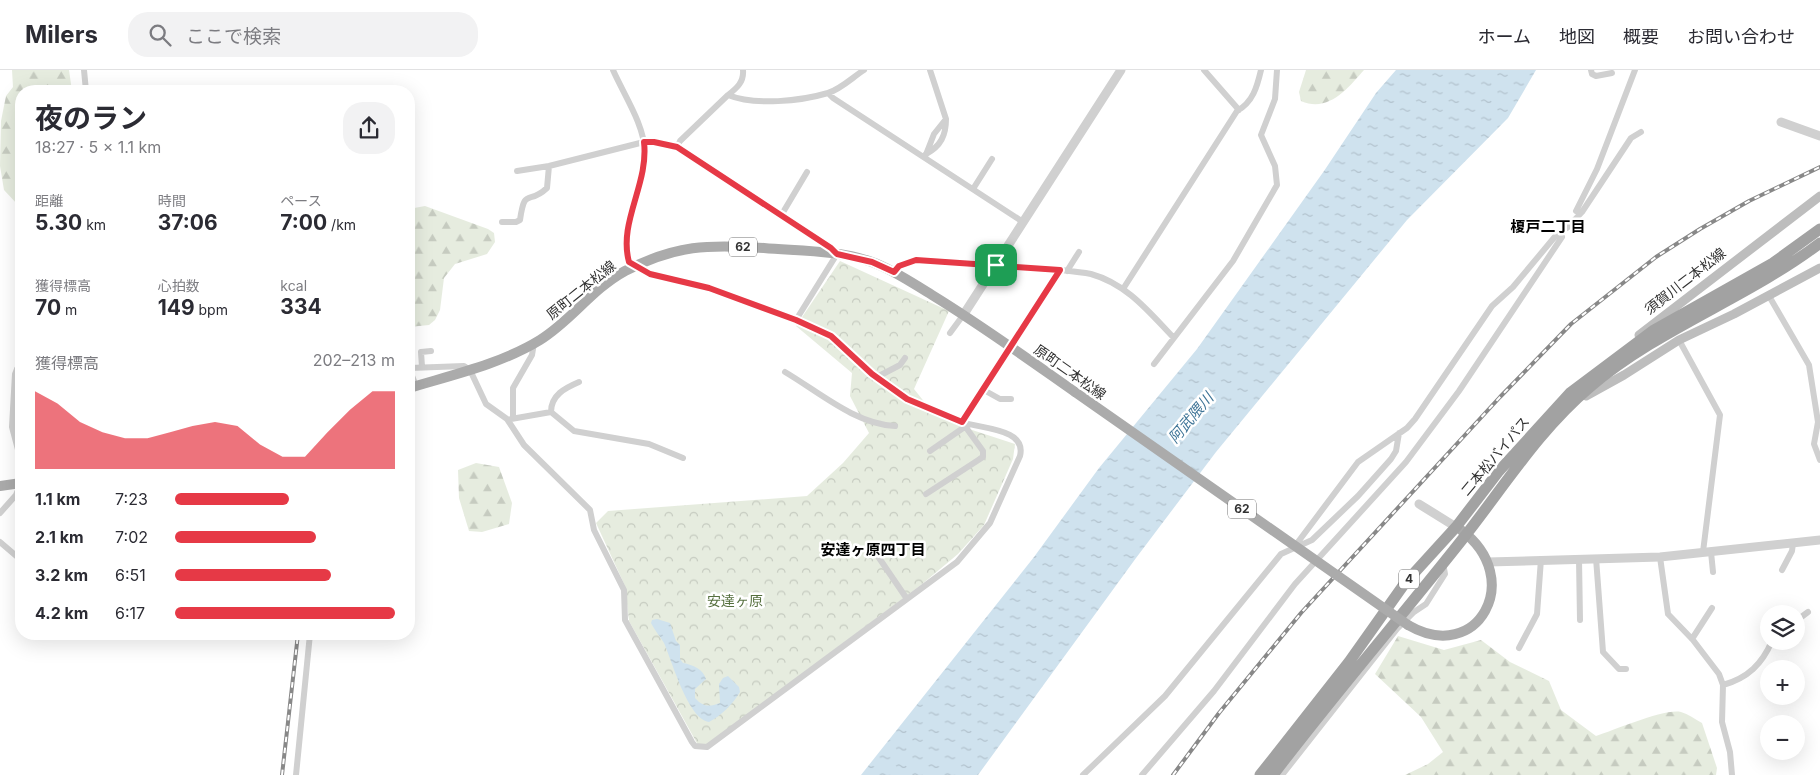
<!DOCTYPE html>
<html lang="ja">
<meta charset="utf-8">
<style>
:root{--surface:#fff;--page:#f2f2f3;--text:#2b2b33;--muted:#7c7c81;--line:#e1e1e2;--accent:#e63946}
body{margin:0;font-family:Inter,"Noto Sans JP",sans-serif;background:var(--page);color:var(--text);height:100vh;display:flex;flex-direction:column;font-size:19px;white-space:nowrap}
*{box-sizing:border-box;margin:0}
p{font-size:16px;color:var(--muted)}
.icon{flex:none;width:28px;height:28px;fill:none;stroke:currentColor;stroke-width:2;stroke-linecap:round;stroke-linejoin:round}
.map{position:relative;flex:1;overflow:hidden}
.sheet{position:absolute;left:15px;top:15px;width:400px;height:555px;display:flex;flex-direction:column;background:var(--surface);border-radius:20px;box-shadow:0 5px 20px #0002}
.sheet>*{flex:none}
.tools{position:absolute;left:1760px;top:535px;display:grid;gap:10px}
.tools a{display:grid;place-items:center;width:45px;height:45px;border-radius:50%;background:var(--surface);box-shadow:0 5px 20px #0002;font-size:25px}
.pin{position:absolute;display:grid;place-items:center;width:42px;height:42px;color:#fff;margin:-21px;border-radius:10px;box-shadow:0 2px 8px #0006}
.round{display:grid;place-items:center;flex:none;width:52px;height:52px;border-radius:20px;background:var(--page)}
.headline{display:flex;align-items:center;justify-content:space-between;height:85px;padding:0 20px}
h1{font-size:28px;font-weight:700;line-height:38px}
.figures{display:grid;grid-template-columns:repeat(3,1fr);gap:8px;height:85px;padding:5px 20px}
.figures div{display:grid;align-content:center}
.figures b{font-size:21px;font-weight:700}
.figures small{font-size:14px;font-weight:400}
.figures p{font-size:14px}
.chart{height:140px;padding:10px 20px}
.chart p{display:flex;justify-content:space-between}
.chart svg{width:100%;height:90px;margin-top:5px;fill:var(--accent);opacity:.7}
ul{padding:0 20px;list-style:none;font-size:16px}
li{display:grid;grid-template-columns:80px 60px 1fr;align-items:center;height:38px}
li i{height:12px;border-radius:6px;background:var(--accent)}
header{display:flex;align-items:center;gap:30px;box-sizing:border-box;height:70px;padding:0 25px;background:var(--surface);border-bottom:1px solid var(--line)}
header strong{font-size:24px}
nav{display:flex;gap:28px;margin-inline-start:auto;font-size:18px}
.search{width:350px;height:45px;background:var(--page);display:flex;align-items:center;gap:12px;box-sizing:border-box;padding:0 18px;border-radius:20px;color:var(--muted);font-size:19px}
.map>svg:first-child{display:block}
</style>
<header>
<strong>Milers</strong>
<div class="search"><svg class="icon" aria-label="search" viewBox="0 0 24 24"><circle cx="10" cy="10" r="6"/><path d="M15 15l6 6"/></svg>ここで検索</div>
<nav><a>ホーム</a><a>地図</a><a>概要</a><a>お問い合わせ</a></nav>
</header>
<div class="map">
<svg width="1820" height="705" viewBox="0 0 1820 705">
<defs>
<pattern id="forest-firs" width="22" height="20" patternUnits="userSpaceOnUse" patternTransform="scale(1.25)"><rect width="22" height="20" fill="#e6ecdf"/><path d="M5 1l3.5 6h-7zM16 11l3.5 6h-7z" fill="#c6cbc0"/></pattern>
<pattern id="park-crowns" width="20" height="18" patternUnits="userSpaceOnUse" patternTransform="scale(1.25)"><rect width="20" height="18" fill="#e6ecdf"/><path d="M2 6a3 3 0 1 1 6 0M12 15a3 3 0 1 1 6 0" fill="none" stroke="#c6cbc0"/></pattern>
<pattern id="water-ripples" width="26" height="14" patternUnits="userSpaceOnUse" patternTransform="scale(1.25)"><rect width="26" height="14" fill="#cfe2ee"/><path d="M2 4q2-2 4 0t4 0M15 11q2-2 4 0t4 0" fill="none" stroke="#b2c2cd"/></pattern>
</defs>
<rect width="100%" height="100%" fill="#fff"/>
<path fill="url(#forest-firs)" d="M12 0H69L72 21H21V145L18 135 4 120 0 96 1 51 6 26 13 17Z
M1306 0H1364C1348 18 1329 43 1301 31L1299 22Z
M425 136 488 159 494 163 495 172 487 184 455 194 444 208 440 240 435 250 429 255 409 257V139Z
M476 393 499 397 512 433 509 454 482 462 469 461 459 428 458 400Z
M1398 566 1444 580 1481 570 1510 592 1549 611 1561 640 1596 666C1615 660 1665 638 1681 642 1688 644 1695 649 1702 653L1717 698 1716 705H1405L1428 694 1443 682 1421 647 1375 604Z"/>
<path fill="url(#park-crowns)" d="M840 191 949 241 914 319 934 344 960 356 1015 374 1013 389 984 455 958 484 921 515 708 674 698 675 629 551 625 516 596 453 608 441 807 426 843 393 869 363 850 326 852 303 796 256Z"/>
<path fill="url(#water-ripples)" d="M1396 0H1536L1508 48 1407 150 1216 382 1136 488 978 705H861L1034 487 1099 398 1197 279 1324 101 1376 23Z
M657 549 670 553 676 571 680 575V589L683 593C693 595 703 599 706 609L695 619V628C703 637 709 637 720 633L719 614 723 608 728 606 739 617 740 622C732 635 722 645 709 652 688 649 672 591 664 573 660 566 655 561 651 553L652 550Z"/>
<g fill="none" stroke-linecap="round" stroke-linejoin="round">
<path stroke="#d0d0d0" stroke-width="6" d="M84 0 86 21
M613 0C624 25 644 54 645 82 647 121 618 154 629 192L651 205 709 218 796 250 831 266 872 304 907 329 962 352 983 381V387L926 424
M1204 0 1239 40
M1591 0 1592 4 1596 6 1612 3
M828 23 833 28 1023 152
M728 25C737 18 744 12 743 0
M677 77 680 71 728 25C755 36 801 31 828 23 841 19 853 7 864 0
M926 84C941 76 946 65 946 49
M925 87 934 64 946 49 930 0
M517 101 549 96 644 72H654L677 77 831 178 837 184 796 250
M973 119 992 89
M1576 141 1597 99 1635 0
M782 144 807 102
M502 152H516L520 150C525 116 528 136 547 118L549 96
M1060 200C1070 201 1081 202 1091 204 1127 214 1149 242 1173 267
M1067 201 1079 182
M1123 219 1237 41C1253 32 1257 17 1261 0
M1769 226 1809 295 1818 352 1814 374 1820 390
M950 263 964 244
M1679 270 1720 345 1703 482
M1154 294 1233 191 1277 115 1275 96 1261 65 1275 29 1277 0
M21 296 17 299 15 304 12 357 21 391
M422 297 421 282 431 281
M409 298 416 316
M410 298 464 296 470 300 486 334 507 349 524 375 590 440 594 460 624 520 625 550 692 672 695 676 707 677 957 492 990 453 1020 386C1027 358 981 359 962 352L1060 200 916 190 899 196 894 201
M785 302C819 322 855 354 895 356
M877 307 900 295 905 288
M579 312C565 318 551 325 551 342L574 361 649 374 683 388
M982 319 1000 329H1011
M513 348V318L532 285 534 273
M511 349 551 342
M930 381 966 356
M0 443 16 425 21 413
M0 472 21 490
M1295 476 1358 392 1407 358 1415 349 1492 236 1513 217 1558 163 1567 158 1582 142 1631 68 1641 62
M1711 482 1713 502
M877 485 907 529
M1660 487 1668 544 1693 570 1719 604 1723 615 1722 652 1730 682 1732 705
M1596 488 1603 582 1619 599H1626
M1579 489 1580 550
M1782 500 1792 481 1793 473
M1796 551 1808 542
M1692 569 1712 538
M1519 578 1537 544 1541 489
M1723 615C1748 608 1762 594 1772 571
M296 705 310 564
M1083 705 1165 626 1281 484 1312 470 1358 426 1391 389 1396 381 1399 363
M1142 705 1214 621 1295 514 1406 392 1459 321 1562 167
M1282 705 1397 559 1414 542 1426 534 1445 504 1443 493"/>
<path stroke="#d0d0d0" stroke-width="9" d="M1781 52 1820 66
M964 244 1121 0
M1419 434 1456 457
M1488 492 1660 487 1820 470"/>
<path stroke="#bdbdbd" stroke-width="9" d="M1639 265 1820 126
M1586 326 1624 305 1679 270 1734 244 1820 198"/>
<path stroke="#ababab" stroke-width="10" d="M409 318C452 305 501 294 540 270 571 251 592 219 625 201 676 175 708 174 764 178 799 181 838 180 872 192 894 200 912 213 932 225 981 255 1028 289 1075 322
M0 416 21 413
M1408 555C1478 596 1526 508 1461 460"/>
<path stroke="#a2a2a2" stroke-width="11" d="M1260 705 1349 592 1405 513 1456 457 1499 401 1570 323 1654 260 1773 193 1820 159
M1273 705C1335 623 1402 546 1465 466 1505 415 1540 359 1590 317 1659 258 1748 228 1820 173"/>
<g stroke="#888" stroke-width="4">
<path id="rail" d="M282 705 298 564
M1173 705 1219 643 1301 543 1500 327 1571 254 1656 187 1700 159 1749 131 1820 97"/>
</g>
<use href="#rail" stroke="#fff" stroke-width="2" stroke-dasharray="5.5" stroke-linecap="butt"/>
<path stroke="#ababab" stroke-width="10" d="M1075 322 1408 555"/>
</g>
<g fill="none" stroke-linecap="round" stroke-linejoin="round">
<g stroke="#fff" stroke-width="10">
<path id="route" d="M644 72H654L677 77 831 178 837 184 872 192 894 202 899 196 916 190 1060 200 962 352 907 329 872 304 831 266 796 250 709 218 650 204 629 192C618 152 649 114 644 72Z"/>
</g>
<use href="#route" stroke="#e63946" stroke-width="6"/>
</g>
<g text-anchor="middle" stroke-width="5" stroke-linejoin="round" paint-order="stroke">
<g fill="#fff" stroke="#707070" stroke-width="1">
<rect x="729" y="167.5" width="28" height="19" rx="4"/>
<rect x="1228" y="429.5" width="28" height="19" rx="4"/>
<rect x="1399" y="499.5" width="20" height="19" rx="4"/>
</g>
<g font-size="12" font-weight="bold" fill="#333">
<text x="743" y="181">62</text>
<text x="1242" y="443">62</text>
<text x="1409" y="513">4</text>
</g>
<g font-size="14" fill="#333" stroke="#fff">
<text transform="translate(1685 211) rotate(-38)" y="5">須賀川二本松線</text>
<text transform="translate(581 220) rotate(-39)" y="5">原町二本松線</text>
<text transform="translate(1070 302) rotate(35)" y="5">原町二本松線</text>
<text transform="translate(1495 386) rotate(-50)" y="5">二本松バイパス</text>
</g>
<g font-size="14" fill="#56703f" stroke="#fff">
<text x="735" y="536">安達ヶ原</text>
</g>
<g font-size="15" font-weight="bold" fill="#000" stroke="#fff">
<text x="1548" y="162">榎戸二丁目</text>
<text x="873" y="485">安達ヶ原四丁目</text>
</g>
<g font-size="15" font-style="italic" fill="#3f7597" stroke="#fff">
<text transform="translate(1191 348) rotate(-50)" y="5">阿武隈川</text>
</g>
</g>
</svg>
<div class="tools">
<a><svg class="icon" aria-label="layers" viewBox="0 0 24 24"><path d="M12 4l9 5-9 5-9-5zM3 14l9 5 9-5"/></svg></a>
<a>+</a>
<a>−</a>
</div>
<div class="pin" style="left:996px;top:195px;background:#1e9e55"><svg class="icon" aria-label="arrive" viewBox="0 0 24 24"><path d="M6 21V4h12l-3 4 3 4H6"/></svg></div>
<section class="sheet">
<div class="headline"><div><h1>夜のラン</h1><p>18:27 · 5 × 1.1 km</p></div><a class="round"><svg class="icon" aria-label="share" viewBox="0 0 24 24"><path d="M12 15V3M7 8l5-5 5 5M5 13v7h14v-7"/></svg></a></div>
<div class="figures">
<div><p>距離</p><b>5.30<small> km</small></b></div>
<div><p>時間</p><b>37:06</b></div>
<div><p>ペース</p><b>7:00<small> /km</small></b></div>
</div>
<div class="figures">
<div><p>獲得標高</p><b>70<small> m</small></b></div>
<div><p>心拍数</p><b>149<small> bpm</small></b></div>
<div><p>kcal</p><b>334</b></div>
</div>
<div class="chart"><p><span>獲得標高</span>202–213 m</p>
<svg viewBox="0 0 160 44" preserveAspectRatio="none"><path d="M0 44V6L10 12L20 21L30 26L40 29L50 29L60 26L70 23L80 21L90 23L100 32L110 38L120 38L130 26L140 15L150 6L160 6V44z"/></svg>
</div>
<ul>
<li><b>1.1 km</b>7:23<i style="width:52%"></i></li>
<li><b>2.1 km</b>7:02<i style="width:64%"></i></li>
<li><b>3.2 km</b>6:51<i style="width:71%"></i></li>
<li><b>4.2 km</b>6:17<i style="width:100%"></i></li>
</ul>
</section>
</div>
